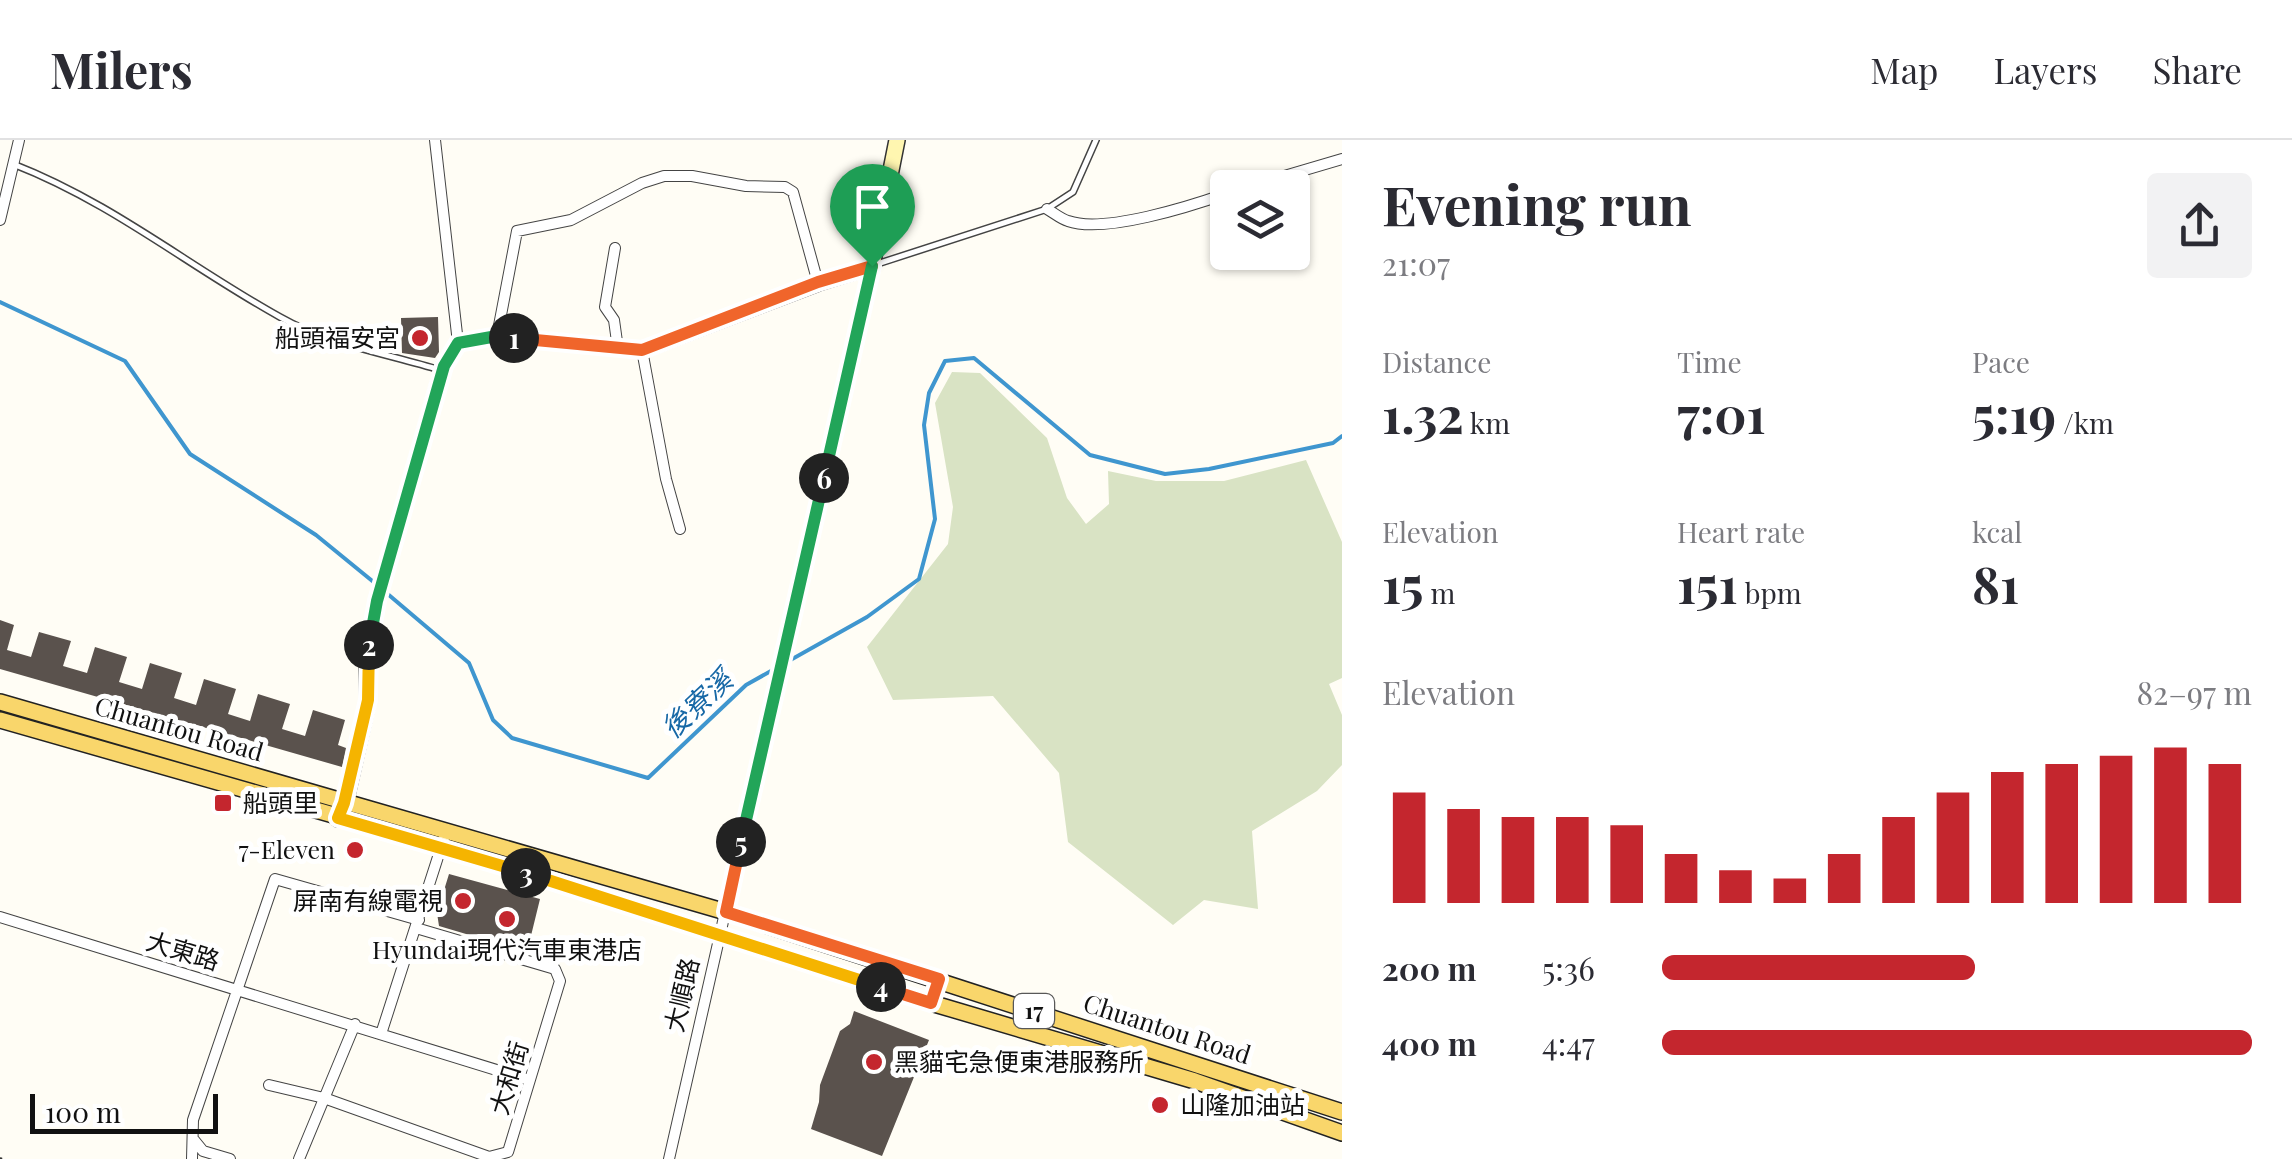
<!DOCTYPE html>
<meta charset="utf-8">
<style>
:root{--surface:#fff;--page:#f2f2f3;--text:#2b2b33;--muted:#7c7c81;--line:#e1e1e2;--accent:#c4262e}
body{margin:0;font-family:"Playfair Display","Noto Sans TC",serif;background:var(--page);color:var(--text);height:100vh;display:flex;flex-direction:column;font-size:38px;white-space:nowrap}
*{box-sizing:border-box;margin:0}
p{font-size:32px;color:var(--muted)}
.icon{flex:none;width:55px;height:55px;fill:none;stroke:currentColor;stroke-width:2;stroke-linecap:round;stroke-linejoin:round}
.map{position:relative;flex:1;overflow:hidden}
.panel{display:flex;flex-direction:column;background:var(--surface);width:950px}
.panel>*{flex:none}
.fabs{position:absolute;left:1210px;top:30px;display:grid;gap:20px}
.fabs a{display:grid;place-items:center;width:100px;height:100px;border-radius:10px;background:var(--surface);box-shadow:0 2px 8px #0004;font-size:50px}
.scale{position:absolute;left:30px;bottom:25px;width:188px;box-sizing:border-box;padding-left:10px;border:5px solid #111;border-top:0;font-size:28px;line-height:35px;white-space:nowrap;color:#111;-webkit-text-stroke:8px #fff;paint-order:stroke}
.pin{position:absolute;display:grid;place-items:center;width:85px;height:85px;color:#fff;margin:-102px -42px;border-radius:50% 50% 50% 0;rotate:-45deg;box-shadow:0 0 10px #0007}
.pin .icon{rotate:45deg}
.km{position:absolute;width:50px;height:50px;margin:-25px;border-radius:50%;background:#222;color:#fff;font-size:28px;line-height:50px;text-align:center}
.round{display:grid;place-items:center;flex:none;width:105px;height:105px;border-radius:10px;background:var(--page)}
.head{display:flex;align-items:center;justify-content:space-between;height:170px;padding:0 40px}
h1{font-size:55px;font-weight:700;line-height:75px}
.figures{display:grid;grid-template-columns:repeat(3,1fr);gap:15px;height:170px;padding:10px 40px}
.figures div{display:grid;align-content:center}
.figures b{font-size:50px;font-weight:700}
.figures small{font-size:28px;font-weight:400}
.figures p{font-size:28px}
.chart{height:280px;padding:20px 40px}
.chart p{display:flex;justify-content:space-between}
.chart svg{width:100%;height:180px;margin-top:10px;stroke:var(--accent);stroke-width:6}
ul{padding:0 40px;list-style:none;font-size:32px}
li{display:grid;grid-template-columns:160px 120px 1fr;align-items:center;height:75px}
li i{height:25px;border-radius:12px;background:var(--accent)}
header{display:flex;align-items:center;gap:60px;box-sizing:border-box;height:140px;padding:0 50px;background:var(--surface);border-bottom:2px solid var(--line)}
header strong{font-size:48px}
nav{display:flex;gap:55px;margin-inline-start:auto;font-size:35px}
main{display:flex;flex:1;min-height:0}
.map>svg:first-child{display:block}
</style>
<header>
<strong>Milers</strong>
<nav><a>Map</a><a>Layers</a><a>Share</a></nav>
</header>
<main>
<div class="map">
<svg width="1342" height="1019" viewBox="0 0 1342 1019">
<rect width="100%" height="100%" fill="#fffdf5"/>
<path fill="#d9e3c4" d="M952 232 980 233 1047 298 1067 358 1086 384 1109 364 1108 331 1156 341H1224L1306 320 1342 402V538L1329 544 1342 575V625L1317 651 1252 691 1258 769 1204 760 1173 785 1068 702 1059 633 993 556 893 560 867 507 948 404 953 367 935 263Z"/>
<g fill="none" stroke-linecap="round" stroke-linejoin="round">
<path stroke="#3f96cf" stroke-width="4" d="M0 162 125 221 190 314 316 395 376 444
M383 450 469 523 493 580 512 598 648 638 746 545 867 477 919 439 935 379 924 285 929 253 945 221 974 218 1090 315 1165 334 1209 329 1333 303 1342 296"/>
</g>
<path fill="#5a524d" d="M438 177 439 212 435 218 402 213 401 178Z
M0 480 14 485 7 510 31 517 39 492 71 501 63 526 87 533 95 507 127 517 119 542 142 549 150 523 182 533 174 558 196 565 204 539 236 549 228 574 250 581 258 554 290 564 282 589 305 596 313 570 345 580 338 605 346 608 342 627 0 529Z
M449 734 540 759 527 812 439 786 437 773Z
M854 871 929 900 882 1016 811 989 819 962 820 945 840 891 850 884Z"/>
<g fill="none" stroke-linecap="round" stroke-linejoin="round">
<g stroke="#444" stroke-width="8">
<path id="lane" d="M13 24C113 63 188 126 280 177 327 204 388 214 440 230
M877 124 1047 69 1073 52 1096 0"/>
</g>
<g stroke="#444" stroke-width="12">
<path id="street" d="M435 0 458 203
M1244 48 1342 19
M1047 69C1054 73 1061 79 1068 81 1104 94 1191 66 1228 53
M0 80 19 0
M615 108 605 167 614 180 618 209
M497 196 517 91 571 80 642 43 664 36H692L746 46 785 47 793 52 818 143
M642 210 666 339 680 389
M0 777 529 940
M381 894 446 692
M269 945 324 958 489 1017 508 1012 560 841 555 829 416 788
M194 1000 203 1011 230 1019
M192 1019 193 980 275 739 419 780
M299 1019 355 884
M669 1019 872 126"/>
</g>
<g stroke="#333" stroke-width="18">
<path id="secondary" d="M338 679 345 663 368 561 367 520 377 461 444 225 458 203 497 196 642 210 818 143 872 126 897 0"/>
</g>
<g stroke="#222" stroke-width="18">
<path id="primary" d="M0 562 726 772 1342 972
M0 580 442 706 931 863 1195 941 1342 993"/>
</g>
<path stroke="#333" stroke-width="2.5" stroke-dasharray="10 5" stroke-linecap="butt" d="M0 1018 2 1019"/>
<use href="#lane" stroke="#fff" stroke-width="5"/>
<use href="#street" stroke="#fff" stroke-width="10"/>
<use href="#secondary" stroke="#fff6b0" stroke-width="15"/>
<use href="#primary" stroke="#f9d66b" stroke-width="15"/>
</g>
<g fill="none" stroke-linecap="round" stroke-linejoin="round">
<g stroke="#fff" stroke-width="20">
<path id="split-1" d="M514 198 642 210 818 142 872 126"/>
</g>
<g stroke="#fff" stroke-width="20">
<path id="split-2" d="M369 505 377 461 444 226 458 203 497 196 514 198"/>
</g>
<g stroke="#fff" stroke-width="20">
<path id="split-3" d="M369 505 368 560 344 663 338 678 526 733"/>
</g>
<g stroke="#fff" stroke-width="20">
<path id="split-4" d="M526 733 881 847"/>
</g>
<g stroke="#fff" stroke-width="20">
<path id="split-5" d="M741 702 726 772 939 839 931 863 881 847"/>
</g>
<g stroke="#fff" stroke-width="20">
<path id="split-6" d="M741 702 824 338"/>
</g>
<g stroke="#fff" stroke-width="20">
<path id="split-7" d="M824 338 872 126"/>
</g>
<use href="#split-1" stroke="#f0652b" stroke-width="12"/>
<use href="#split-2" stroke="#22a559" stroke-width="12"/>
<use href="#split-3" stroke="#f5b400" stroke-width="12"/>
<use href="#split-4" stroke="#f5b400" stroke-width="12"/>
<use href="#split-5" stroke="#f0652b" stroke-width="12"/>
<use href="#split-6" stroke="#22a559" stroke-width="12"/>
<use href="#split-7" stroke="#22a559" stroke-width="12"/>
</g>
<g fill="#c4262e" stroke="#fff" stroke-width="4">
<circle cx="420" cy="198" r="10"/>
<rect x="213" y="653" width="20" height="20" rx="5"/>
<circle cx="355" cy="710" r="10"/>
<circle cx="463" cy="761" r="10"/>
<circle cx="507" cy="779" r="10"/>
<circle cx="874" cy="922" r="10"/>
<circle cx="1160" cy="965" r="10"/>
</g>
<g text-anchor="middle" stroke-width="10" stroke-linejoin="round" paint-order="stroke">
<rect fill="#fff" stroke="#585858" stroke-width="2.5" x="1014" y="854" width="40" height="34" rx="8"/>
<g font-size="22" font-weight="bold" fill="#111">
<text x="1034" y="879">17</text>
</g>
<g font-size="25" fill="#111" stroke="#fff" text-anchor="end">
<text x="400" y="207">船頭福安宮</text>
<text x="243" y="672" text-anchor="start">船頭里</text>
<text x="335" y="719">7-Eleven</text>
<text x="443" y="770">屏南有線電視</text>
<text x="507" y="819" text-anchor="middle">Hyundai現代汽車東港店</text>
<text x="894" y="931" text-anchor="start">黑貓宅急便東港服務所</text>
<text x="1180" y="974" text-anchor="start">山隆加油站</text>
</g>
<g font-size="25" fill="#111" stroke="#fff">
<text transform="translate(179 589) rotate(16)" y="9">Chuantou Road</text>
<text transform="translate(183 811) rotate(17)" y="9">大東路</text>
<text transform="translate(682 855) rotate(-77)" y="9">大順路</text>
<text transform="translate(1167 889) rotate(18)" y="9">Chuantou Road</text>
<text transform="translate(509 938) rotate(-73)" y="9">大和街</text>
</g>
<g font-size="28" font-style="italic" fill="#1768a6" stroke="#fff">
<text transform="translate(697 564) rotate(-43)" y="10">後寮溪</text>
</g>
</g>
</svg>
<div class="fabs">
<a><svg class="icon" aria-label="layers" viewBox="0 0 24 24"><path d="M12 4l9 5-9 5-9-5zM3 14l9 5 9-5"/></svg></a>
</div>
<div class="scale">100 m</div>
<div class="pin" style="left:872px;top:126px;background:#1e9e55"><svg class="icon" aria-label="arrive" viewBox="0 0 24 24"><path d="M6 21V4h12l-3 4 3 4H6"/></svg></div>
<b class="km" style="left:514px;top:198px">1</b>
<b class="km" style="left:369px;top:505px">2</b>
<b class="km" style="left:526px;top:733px">3</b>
<b class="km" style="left:881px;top:847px">4</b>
<b class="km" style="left:741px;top:702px">5</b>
<b class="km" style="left:824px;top:338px">6</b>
</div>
<section class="panel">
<div class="head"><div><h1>Evening run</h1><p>21:07</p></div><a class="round"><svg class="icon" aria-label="share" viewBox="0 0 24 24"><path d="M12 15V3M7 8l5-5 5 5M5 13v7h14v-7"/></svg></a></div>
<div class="figures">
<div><p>Distance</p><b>1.32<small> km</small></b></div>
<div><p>Time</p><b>7:01</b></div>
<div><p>Pace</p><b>5:19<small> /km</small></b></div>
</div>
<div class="figures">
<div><p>Elevation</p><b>15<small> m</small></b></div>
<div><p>Heart rate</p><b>151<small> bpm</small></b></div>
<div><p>kcal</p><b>81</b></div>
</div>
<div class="chart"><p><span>Elevation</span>82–97 m</p>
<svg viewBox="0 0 160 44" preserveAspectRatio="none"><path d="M5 44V17M15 44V21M25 44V23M35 44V23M45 44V25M55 44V32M65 44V36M75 44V38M85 44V32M95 44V23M105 44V17M115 44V12M125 44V10M135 44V8M145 44V6M155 44V10"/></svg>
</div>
<ul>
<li><b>200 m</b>5:36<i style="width:53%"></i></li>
<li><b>400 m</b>4:47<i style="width:100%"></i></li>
</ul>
</section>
</main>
